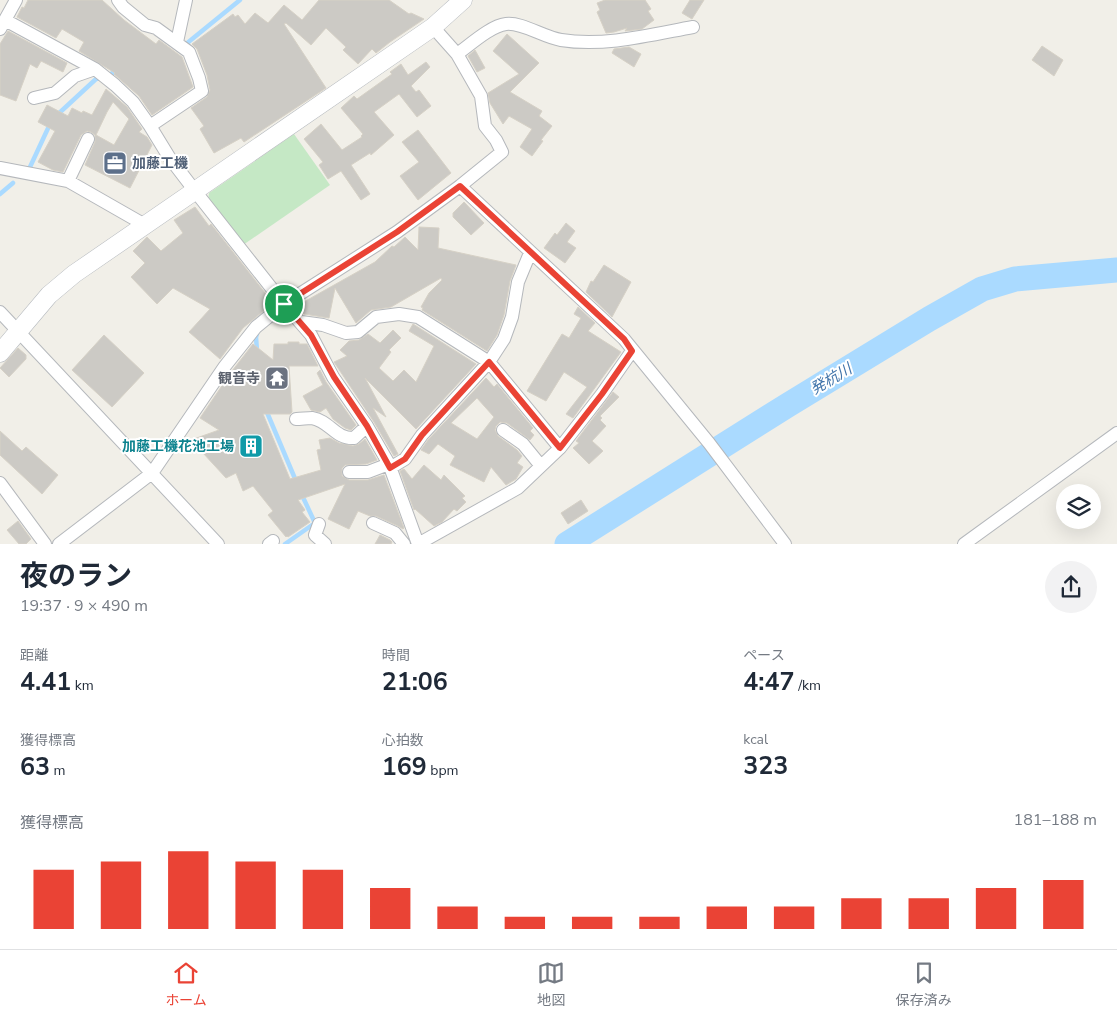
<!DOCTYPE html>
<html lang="ja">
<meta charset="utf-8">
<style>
:root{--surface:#fff;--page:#f2f2f3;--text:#1f2937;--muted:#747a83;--line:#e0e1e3;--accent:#ea4335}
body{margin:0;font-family:"Nunito Sans","Noto Sans JP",sans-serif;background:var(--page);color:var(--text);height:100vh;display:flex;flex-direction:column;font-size:19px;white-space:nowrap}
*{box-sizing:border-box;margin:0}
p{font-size:16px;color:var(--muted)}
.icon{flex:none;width:28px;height:28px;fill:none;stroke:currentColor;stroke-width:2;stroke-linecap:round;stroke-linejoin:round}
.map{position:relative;height:544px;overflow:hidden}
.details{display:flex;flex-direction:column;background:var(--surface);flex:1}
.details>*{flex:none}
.controls{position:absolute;left:1056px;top:484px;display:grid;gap:10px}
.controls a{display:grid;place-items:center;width:45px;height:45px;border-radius:50%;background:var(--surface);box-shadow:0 5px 20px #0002;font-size:25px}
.pin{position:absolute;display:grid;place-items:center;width:42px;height:42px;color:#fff;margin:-21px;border:2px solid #fff;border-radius:50%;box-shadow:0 1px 5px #0007}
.round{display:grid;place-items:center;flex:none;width:52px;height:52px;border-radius:26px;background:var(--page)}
.overview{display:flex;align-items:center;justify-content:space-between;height:85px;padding:0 20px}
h1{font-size:28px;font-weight:700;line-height:38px}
.figures{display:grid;grid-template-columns:repeat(3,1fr);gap:8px;height:85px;padding:5px 20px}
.figures div{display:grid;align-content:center}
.figures b{font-size:25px;font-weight:700}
.figures small{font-size:14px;font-weight:400}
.figures p{font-size:14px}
.chart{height:140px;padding:10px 20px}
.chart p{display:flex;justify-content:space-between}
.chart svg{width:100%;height:90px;margin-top:5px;stroke:var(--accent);stroke-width:6}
.tabs{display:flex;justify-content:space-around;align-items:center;height:70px;border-top:1px solid var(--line);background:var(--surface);font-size:14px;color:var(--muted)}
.tabs a{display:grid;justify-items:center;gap:2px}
.tabs .selected{color:var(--accent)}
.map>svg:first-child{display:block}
</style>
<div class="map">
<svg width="1117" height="544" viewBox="0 0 1117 544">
<rect width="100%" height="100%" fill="#f1efe8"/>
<path fill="#c5e8c5" d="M294 134 330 185 243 245 208 201 209 193Z"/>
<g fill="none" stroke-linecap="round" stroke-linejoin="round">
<path stroke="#aadaff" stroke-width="4.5" d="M186 44 240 0
M56 116 96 79 111 75 116 67
M30 167 50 124
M0 194 13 183
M257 334 256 337 257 351
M266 410 296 481
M285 544 315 523 301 493"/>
<path stroke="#aadaff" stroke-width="25" d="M567 544 788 405 929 319 982 289 1015 279 1117 270"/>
</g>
<path fill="#cccac5" stroke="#d6d1c6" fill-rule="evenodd" d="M28 0H102L124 20 156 44 159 40 182 57 193 87 152 115 139 96 114 74 115 73 79 51 84 42 62 29 56 38 17 17 22 7 24 8Z
M319 0H389L409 14 411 13 424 19 390 42 376 53 372 49 358 64 343 50 346 47 326 28 311 45 286 23 284 24 326 88 244 142 241 138 214 153 200 129 204 126 191 108 207 97 210 90 207 75 197 49 192 44 233 14 235 17 238 15 245 24 255 13 268 23 284 5 302 20Z
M605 0H645L651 9 648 11 654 20 642 29 625 31 627 28 614 32 606 33 597 12 600 10 597 3Z
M690 0H704L692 19 682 13Z
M8 31 67 63 63 72 41 61 37 68 30 64 16 101 0 95V44Z
M507 34 539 63 510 92 542 111 539 116 552 126 541 140 543 141 532 156 520 147 532 129 509 116 503 124 490 103 488 93 519 74 493 51Z
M1042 46 1063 60 1054 76 1032 60Z
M629 47 641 54 634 67 612 53 614 49Z
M475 50 485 68 477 72 468 56Z
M426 62 430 67 411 86 416 92 419 90 431 106 417 117 399 94 374 112 394 135 371 155 370 153 351 165 370 194 361 200 341 171 328 179 319 165 323 162 304 139 321 124 342 150 362 137 361 136 363 134 341 108 354 96 357 99 392 74 390 72 401 64 408 75Z
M106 89 127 107 142 129 139 132 147 137 152 145 130 188 85 165 95 142V135L91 132 87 131 81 135 63 172 53 170 38 162 55 131 38 122 47 105 68 116 72 108 82 113 83 111 92 115ZM113 102 129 119 114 145 96 135 107 112Z
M418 130 451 173 418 200 400 176 419 162 402 142Z
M464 202 484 223 471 235 453 217V213Z
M195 207 209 226 211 224 273 303 243 328 220 359 189 332 210 309 173 288 157 304 131 277 145 263 133 251 147 237 161 251 183 233 174 220Z
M566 223 575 231 567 242 576 248 565 263 544 248 555 233 557 235Z
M419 227 439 228 438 248 516 265 510 281 504 315 497 335 487 351 422 310 423 308 421 307 429 293 442 280 441 278 391 307 371 310 356 323 335 288 329 318 304 314 299 309 304 306 302 303 375 262 392 246 394 247 405 237 418 250Z
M604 265 631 282 612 317 586 292 591 281 593 282Z
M578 307 595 323 588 331 621 352 573 418 566 414 587 387 564 372 546 401 527 391 562 334 569 338 581 318 574 314Z
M413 324 476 364 416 429 365 378 386 417 373 408 398 454 394 456 374 422 334 362 347 356 340 350 349 341 359 340 368 334 380 343 393 330 401 338 389 350 391 352 379 368 393 381 404 370 416 382 434 346 409 331Z
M104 335 144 373 112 407 72 370Z
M288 342H299V344H307L318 366H289L292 412 290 414H263L290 479 321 470 317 450 321 449 319 440 330 438 339 443 353 446 359 444 365 439 377 460 366 464 345 465 342 468V476L349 480H368L384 475 404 528 403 529 398 526 376 516H370L358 511 349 529 328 519 345 484 298 500 305 510 302 512 310 522 288 537 287 536 286 537 268 515 273 511 253 486 243 491 236 473 226 478 191 440 219 430 200 418 232 371 253 344 273 360 274 344H288Z
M18 348 26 355V359L9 377 0 368Z
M320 370 326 382 356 425 351 430 345 428 333 419 326 408 320 412 311 410 303 396 323 385 317 373Z
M486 378 494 387 497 384 533 428 530 431 534 435 530 440 507 423 500 422 496 426 495 430 498 436 517 450 522 456 517 463 523 467 516 479 506 485 491 467 484 482 450 465 455 456 438 444 429 454 421 450 428 440ZM477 398 494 417 477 439 451 423Z
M613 392 619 397 600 416 602 418 600 420 606 426 592 441 603 451 589 464 573 448 579 443 576 441Z
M0 431 22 451 26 447 58 475 42 494 0 455Z
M424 465 441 480 444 475 465 496 462 498 466 502 457 511 454 509 442 522 434 526 415 509 414 510 400 471 404 469 412 479Z
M581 500 588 511 568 524 561 513Z
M18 521 31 539 26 544H19L7 530Z
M380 535 390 540 392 542 391 544H375Z"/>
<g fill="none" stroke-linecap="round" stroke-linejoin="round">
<g stroke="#b5b8bc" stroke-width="14">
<path id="street" d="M118 0 123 7 145 25 156 28 189 52 199 78 202 91 150 126
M5 20 95 69 115 85 133 102 150 126 169 157 195 191 284 304 311 335 333 377 367 426 389 464 418 544
M0 29 16 0
M177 42 186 0
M457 54C470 45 490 26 506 24 522 22 543 37 561 40 604 47 650 35 693 27
M34 98 55 93 75 76 95 69
M0 168 68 181 145 225
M68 181 88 139
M460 186 624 339 709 443 785 544
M0 312 218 544
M301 322 323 325 346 333 358 332 376 317 399 314 418 317 489 362 560 448
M296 419C301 419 307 418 312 418 330 421 335 439 354 438L367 426
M503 430 523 444 541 466
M390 468 405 459 422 435 489 362 504 339 512 317 518 282 530 253
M349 472H368L389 464
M0 483 45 544
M373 523 395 533 404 544
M319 524 315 535 325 544
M59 544 152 473 225 366 256 327 284 304 397 232 460 186 502 152 496 140 485 126 481 96 457 54 433 27
M269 544 273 541
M418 544 518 488 560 448 602 394 632 351
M964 544 1117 433"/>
</g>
<g stroke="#b6babf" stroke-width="19">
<path id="secondary" d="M0 353 49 295 74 274 433 27 463 0"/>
</g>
<use href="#street" stroke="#fff" stroke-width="12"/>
<use href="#secondary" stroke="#fff" stroke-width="18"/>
</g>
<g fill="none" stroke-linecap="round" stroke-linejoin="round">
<g stroke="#fff" stroke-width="10">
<path id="route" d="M460 186 624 339 632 351 602 394 560 448 489 362 422 435 405 459 390 468 367 426 334 377 311 335 284 304 397 232Z"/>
</g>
<use href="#route" stroke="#ea4335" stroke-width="6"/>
</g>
<defs>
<g id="office-square" transform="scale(1.25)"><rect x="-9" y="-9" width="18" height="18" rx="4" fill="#5c6f8a" stroke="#fff"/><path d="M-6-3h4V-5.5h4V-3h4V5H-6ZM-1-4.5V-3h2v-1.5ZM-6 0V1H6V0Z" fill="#fff"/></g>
<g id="temple-square" transform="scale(1.25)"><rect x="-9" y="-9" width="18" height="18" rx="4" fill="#6b7280" stroke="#fff"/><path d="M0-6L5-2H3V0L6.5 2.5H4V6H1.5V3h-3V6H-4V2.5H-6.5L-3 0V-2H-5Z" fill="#fff"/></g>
<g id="building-square" transform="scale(1.25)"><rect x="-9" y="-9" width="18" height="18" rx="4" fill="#0f9aa8" stroke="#fff"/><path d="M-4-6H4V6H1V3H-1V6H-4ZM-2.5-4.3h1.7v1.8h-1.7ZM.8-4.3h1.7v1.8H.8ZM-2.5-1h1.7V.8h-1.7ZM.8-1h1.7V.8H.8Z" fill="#fff"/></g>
</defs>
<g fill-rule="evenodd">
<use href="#office-square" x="115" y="163"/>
<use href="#temple-square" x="277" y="378"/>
<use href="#building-square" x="251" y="446"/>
</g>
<g text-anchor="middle" stroke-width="4" stroke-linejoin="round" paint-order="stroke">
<g font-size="14" font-weight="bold" fill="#4e5e75" stroke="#fff" text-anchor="start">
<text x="132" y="168">加藤工機</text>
</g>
<g font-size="14" font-weight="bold" fill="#5b616d" stroke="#fff" text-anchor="end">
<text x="260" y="383">観音寺</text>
</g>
<g font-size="14" font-weight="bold" fill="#0d838f" stroke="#fff" text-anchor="end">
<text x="234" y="451">加藤工機花池工場</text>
</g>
<g font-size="15" font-style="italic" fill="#4174aa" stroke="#fff">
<text transform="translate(831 379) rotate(-31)" y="5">発杭川</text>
</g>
</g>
</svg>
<div class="controls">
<a><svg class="icon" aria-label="layers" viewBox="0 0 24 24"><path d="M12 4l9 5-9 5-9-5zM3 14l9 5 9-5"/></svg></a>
</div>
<div class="pin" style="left:284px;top:304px;background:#1e9e55"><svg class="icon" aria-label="arrive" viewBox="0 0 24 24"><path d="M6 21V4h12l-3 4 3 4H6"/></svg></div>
</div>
<section class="details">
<div class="overview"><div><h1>夜のラン</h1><p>19:37 · 9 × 490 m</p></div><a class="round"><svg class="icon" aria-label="share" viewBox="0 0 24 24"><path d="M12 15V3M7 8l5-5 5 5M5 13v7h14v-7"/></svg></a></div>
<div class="figures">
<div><p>距離</p><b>4.41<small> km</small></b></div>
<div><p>時間</p><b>21:06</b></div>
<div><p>ペース</p><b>4:47<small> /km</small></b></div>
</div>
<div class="figures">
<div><p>獲得標高</p><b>63<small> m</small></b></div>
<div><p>心拍数</p><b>169<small> bpm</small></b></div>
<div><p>kcal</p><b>323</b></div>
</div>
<div class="chart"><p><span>獲得標高</span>181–188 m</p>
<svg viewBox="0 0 160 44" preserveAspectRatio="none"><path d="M5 44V15M15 44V11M25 44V6M35 44V11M45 44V15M55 44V24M65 44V33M75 44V38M85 44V38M95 44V38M105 44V33M115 44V33M125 44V29M135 44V29M145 44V24M155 44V20"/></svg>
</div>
</section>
<nav class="tabs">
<a class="selected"><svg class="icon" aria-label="home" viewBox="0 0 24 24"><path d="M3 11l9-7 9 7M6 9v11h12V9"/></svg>ホーム</a>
<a><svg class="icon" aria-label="map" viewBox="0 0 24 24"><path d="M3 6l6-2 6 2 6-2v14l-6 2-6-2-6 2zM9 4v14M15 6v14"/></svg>地図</a>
<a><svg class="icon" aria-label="saved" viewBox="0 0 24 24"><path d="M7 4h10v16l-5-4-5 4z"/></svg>保存済み</a>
</nav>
